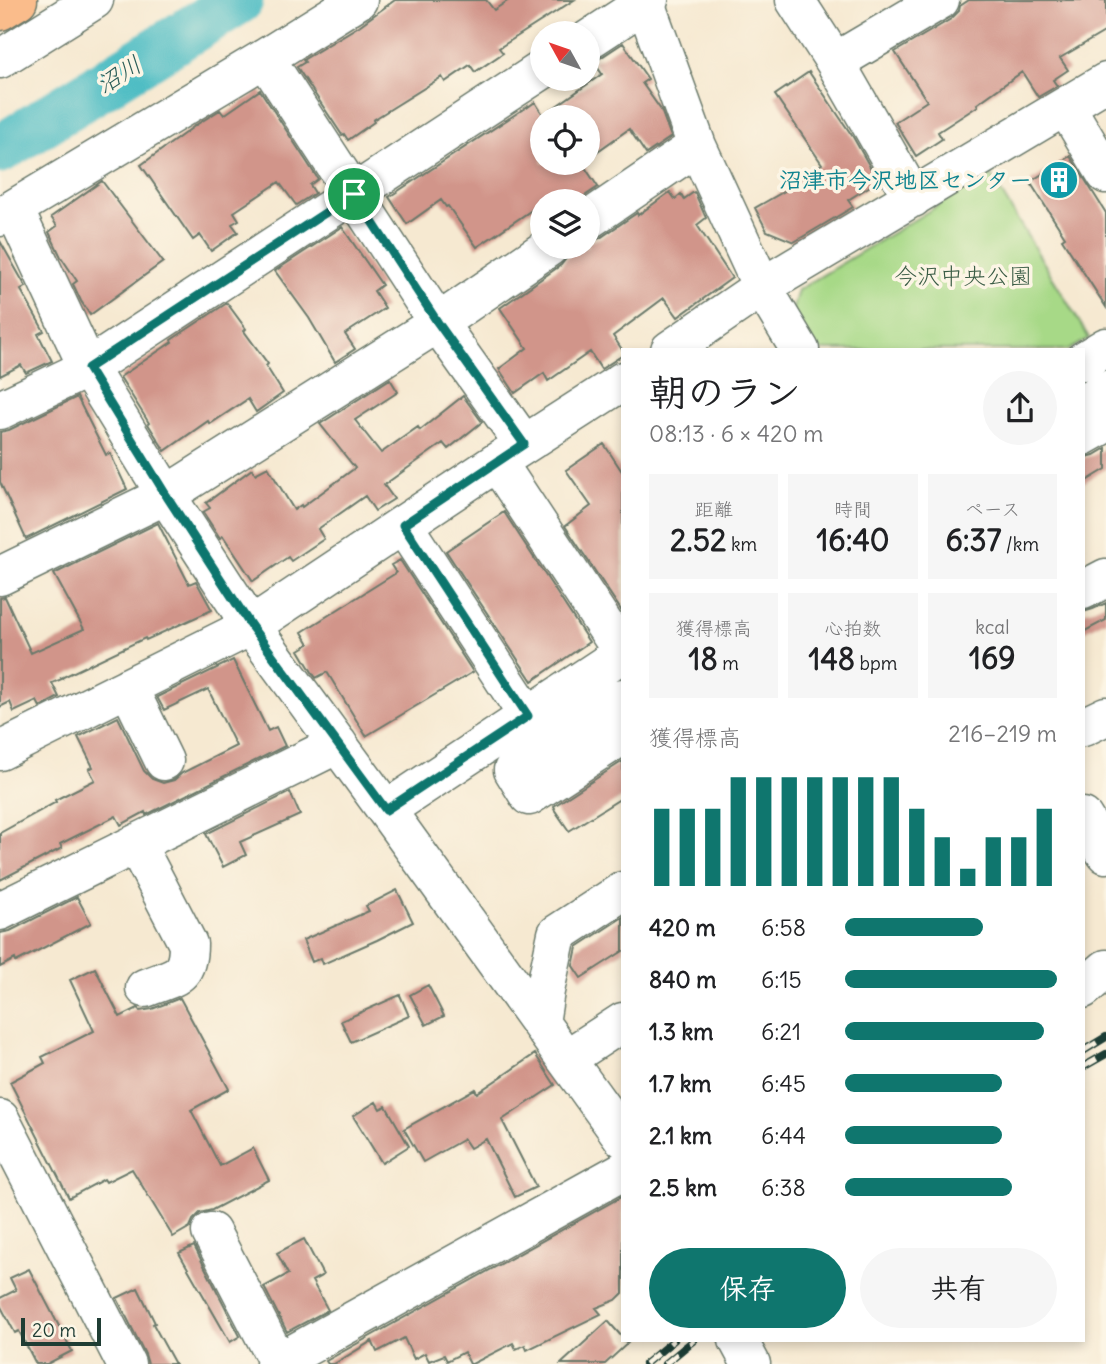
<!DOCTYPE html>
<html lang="ja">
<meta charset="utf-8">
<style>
:root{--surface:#fff;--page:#f6f6f6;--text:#202124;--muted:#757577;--accent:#0f766e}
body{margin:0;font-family:Delius,"Klee One",sans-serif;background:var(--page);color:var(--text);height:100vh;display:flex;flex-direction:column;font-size:26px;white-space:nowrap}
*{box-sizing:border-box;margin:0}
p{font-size:23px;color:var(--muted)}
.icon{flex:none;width:38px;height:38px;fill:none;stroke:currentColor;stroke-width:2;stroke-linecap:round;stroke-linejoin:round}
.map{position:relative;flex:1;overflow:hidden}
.side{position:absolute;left:621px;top:348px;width:464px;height:994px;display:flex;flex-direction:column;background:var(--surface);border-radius:0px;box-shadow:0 4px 10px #0003}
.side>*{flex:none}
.needle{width:46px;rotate:310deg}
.tools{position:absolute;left:530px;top:21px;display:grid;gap:14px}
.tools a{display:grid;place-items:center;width:70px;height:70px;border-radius:50%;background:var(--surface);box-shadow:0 4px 10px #0003;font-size:35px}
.scale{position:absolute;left:21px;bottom:18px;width:80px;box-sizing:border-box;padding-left:7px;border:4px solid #1f3d34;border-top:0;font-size:19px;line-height:24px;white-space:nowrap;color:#1f3d34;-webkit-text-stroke:5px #fcf5e5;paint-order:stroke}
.pin{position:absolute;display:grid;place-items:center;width:60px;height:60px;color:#fff;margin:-30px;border:4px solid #fff;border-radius:50%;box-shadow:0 2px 7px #0007}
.round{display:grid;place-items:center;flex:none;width:74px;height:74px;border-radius:37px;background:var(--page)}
.headline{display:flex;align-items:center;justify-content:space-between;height:119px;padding:0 28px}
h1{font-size:38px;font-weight:700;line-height:52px}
.figures{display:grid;grid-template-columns:repeat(3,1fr);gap:10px;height:119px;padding:7px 28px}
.figures div{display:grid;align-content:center;border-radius:0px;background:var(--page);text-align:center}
.figures b{font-size:30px;font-weight:700}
.figures small{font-size:19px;font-weight:400}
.figures p{font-size:19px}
.chart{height:196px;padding:14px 28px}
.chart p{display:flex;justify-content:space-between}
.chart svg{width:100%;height:126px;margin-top:7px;stroke:var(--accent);stroke-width:6}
.action{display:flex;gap:14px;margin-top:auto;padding:14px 28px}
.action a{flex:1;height:80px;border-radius:42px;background:var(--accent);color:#fff;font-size:28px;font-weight:700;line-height:80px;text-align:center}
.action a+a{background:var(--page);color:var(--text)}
ul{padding:0 28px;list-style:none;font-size:23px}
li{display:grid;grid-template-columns:112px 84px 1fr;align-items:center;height:52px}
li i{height:18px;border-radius:9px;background:var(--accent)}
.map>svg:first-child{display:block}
</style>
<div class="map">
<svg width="1106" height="1364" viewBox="0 0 1106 1364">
<rect width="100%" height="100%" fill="#fcf5e5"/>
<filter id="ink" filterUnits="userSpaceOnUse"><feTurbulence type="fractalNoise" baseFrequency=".0143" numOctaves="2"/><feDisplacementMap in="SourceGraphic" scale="14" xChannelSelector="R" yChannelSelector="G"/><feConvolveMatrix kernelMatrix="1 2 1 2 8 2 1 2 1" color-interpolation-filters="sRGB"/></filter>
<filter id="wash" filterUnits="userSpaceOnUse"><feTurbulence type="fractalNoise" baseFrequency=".00686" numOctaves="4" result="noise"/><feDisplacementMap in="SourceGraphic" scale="28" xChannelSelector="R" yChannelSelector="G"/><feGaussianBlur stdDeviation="1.57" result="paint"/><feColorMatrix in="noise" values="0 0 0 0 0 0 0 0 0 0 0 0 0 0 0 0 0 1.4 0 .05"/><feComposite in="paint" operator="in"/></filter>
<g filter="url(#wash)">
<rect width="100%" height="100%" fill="#f6e9d1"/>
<path fill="#a7d987" stroke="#638b5e" stroke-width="2" d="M990 174 1089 338 1069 350H811L791 315 798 290Z"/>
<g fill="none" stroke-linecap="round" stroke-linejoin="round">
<path stroke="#4fbdc4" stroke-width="49" d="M0 149 239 0"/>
</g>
<g id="blocks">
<path fill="#d1958a" d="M395 0H486L494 10 509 0H574L499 48 503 53 475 72 470 65 445 82 442 77 373 120 374 122 348 140 344 134 342 135 297 67 305 62 303 60 359 26Z
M969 0H1106V31L1060 58 1068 70 1053 80 1057 86 1038 97 1022 72 977 104 978 106 938 132 942 139 916 156 895 122 927 101 895 52 951 19 959 11 960 6Z
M623 43 648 79 642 83 661 110 671 137 646 154 629 129 588 158V117H542V163H582L598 187 577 201H542V203L477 247 448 206 446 207 441 200 407 224 389 197 528 106V107L535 102 542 113V116L602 74 593 61 600 58Z
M809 72 853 137 878 181 848 200 853 207 794 242 767 231 755 208 795 185 793 183 822 164 775 95Z
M260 90 318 179 310 185 315 193 296 205 279 182 234 212 239 220 232 224 238 232 211 251 200 235 193 240 141 165 196 125 220 110 224 115Z
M1070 156 1106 213V307L1062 239 1065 237 1030 182Z
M102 181 163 262 90 315 81 301 73 284 77 281 61 257 49 232 57 226 51 217Z
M670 192 675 199 681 194 684 199 694 192 695 193 706 218 697 225 732 278 678 317 664 298 613 336 623 351V355L601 369 590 352 548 381 544 373 515 393 499 369 527 348 500 308 561 265 569 255 581 247H588V242L600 238 637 213 638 215Z
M342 227 382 285 374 291 385 308 345 334 355 349 335 362 309 318 275 271Z
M0 241 26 287 21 290 44 331 38 334 52 361 26 373 21 365 0 376Z
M227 303 246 329 244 331 268 364 266 366 283 393 256 412 248 399 210 424 208 421 165 451 148 424 149 423 120 377 172 342 171 340Z
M390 379 398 392 355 420 381 453 418 427 420 430 463 396 482 422 448 449 443 443 384 485 394 499 375 511 365 496 318 529 324 539 291 561 288 557 253 581 223 536 220 538 203 512 210 508 206 503 252 469 255 474 268 467 294 510 301 505 302 507 355 468 320 424Z
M77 397 106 455 110 453 127 489 26 539 0 482V432L9 430Z
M604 444 623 473V613L565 526 591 506 566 470Z
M1106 448V469L1083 483V458L1094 455Z
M504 512 589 642 532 681 446 551Z
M158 523 189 584 196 581 212 610 146 640 145 638 61 678 62 679 52 683 59 697 40 707 37 701 14 712 10 702 0 707V598L5 597 31 653 84 629 54 574Z
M400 560 473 672 366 736 327 672 316 678 312 672 299 650 309 644 302 632 396 573 391 565Z
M1106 603V620L1083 632V612L1093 609Z
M233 660 268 731 276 727 285 746 146 815 145 812 121 825 116 816 60 844 62 848 0 880V833L56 802 55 800 95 780 89 769 93 767 78 737 118 717 144 771 152 779 163 783 174 780 182 773 236 746 208 689 164 710 157 697Z
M623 761V797L569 831 554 809 555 808 554 806Z
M290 792 300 815 240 842 246 855 223 867 206 834Z
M397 890 413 922 377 940 323 964 321 958 312 962 303 940 369 911 366 906Z
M77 897 91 923 16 962 15 959 0 967V933L10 931Z
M623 917V951L581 978 573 966 577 947Z
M95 968 120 1017 138 1008 140 1011 152 1009 180 998 229 1089 191 1110 220 1166 253 1148 269 1180 212 1210 200 1213 193 1220 190 1227 173 1237 132 1169 106 1182 104 1179 69 1198 10 1082 45 1063 42 1057 94 1031 70 980Z
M428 985 444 1016 426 1025 410 995Z
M400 995 409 1016 351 1042 341 1021Z
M535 1054 555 1085 502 1120 536 1187 515 1197 486 1139 470 1148 464 1139 423 1162 404 1129 475 1089 477 1093Z
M376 1102 380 1109 386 1106 409 1146 382 1163 353 1116Z
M623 1196V1293L616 1300 596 1308 601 1314 527 1350 525 1345 516 1349 513 1343 472 1364H470L464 1352 447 1361 444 1355 429 1361 425 1353 414 1359 404 1338 377 1352 372 1341 334 1364H328L326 1361Z
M304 1239 323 1275 312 1281 328 1310 287 1332 264 1287 288 1274 277 1253Z
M194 1246 240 1336 230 1342 179 1253Z
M29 1269 72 1351 47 1364H36L19 1331 15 1333 0 1305V1298L16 1290 10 1278Z
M138 1288 155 1323 153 1324 175 1364H148L145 1354 117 1298Z
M608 1321 623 1338V1340L628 1343 605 1364H561Z"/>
</g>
</g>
<g filter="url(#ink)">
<use href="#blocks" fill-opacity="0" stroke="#6a796b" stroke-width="2"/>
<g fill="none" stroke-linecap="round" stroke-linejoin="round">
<g stroke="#6a796b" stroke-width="41">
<path id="minor" d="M644 0 697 146 762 287 800 350
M795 0 835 62 913 198
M588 40 649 0
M265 58 438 323 524 444
M0 59 94 0
M835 62 940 0
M1066 107 1106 174
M14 209 88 368 166 495 251 626 386 810 623 1138
M0 217 265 58 358 0
M588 220 697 146
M670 350 762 287 1106 82
M1083 361 1106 347
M1083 404 1106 390
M0 410 88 368 542 70
M1083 436 1106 423
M497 462 623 653
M403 525 528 716
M0 576 166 495 438 323 549 247
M1083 590 1106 578
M128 687 164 761
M623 698 513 770 529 796 623 735
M1083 727 1106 716
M0 751 251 626 497 462 623 381
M386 810 623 653
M1083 817 1106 854
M136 844 188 944C188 979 174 976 145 988
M0 911 338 744
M1083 989 1106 969
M540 1023 545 991 557 934 623 891
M566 1059 623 1022
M0 1119 126 1364
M211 1232 278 1362
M738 1340 751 1364
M275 1364 623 1171"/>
</g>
<g stroke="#6a796b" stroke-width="41">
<path id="highway" d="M0 11 18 0"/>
</g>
<use href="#minor" stroke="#fff" stroke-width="38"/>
<use href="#highway" stroke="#fabc8b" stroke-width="38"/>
<g stroke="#1f3d34" stroke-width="8">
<path id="rail" d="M1083 1051 1106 1037
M1083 1067 1106 1054
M645 1364 674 1340
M665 1364 694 1340"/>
</g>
<use href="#rail" stroke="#fcf5e5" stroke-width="5" stroke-dasharray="16" stroke-linecap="butt"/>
</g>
</g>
<g fill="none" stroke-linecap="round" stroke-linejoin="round" filter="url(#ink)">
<g stroke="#fff" stroke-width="14">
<path id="route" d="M354 194 438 323 524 444 403 525 528 716 386 810 251 626 166 495 88 368Z"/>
</g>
<use href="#route" stroke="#0f766e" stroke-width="9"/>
</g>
<defs>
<g id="building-disc" transform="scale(2.0125)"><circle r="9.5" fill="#0f9aa8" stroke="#fcf5e5"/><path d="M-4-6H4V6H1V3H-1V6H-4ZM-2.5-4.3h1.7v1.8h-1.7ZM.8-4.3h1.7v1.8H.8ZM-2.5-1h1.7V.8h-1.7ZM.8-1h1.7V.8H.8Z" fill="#fff"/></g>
</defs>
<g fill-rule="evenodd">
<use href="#building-disc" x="1059" y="180"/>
</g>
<g text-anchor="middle" stroke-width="7" stroke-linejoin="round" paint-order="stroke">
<g font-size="23" font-weight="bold" fill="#0d838f" stroke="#fcf5e5" text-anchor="end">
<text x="1032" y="188">沼津市今沢地区センター</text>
</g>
<g font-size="23" fill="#3a5c45" stroke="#fcf5e5">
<text x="963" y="284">今沢中央公園</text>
</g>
<g font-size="24" font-style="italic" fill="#2b5d58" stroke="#fcf5e5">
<text transform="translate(119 75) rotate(-32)" y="8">沼川</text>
</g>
</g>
</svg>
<div class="tools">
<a><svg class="needle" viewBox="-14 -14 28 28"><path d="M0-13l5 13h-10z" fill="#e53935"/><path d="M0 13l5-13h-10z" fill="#757577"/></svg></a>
<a><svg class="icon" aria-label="locate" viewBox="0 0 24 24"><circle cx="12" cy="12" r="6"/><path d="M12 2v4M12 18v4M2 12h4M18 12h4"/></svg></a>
<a><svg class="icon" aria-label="layers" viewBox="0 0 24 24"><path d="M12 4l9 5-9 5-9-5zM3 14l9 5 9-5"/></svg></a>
</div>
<div class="scale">20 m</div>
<div class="pin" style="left:354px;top:194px;background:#1e9e55"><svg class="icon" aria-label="arrive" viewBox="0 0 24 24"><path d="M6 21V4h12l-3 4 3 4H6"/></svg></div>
<section class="side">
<div class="headline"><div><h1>朝のラン</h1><p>08:13 · 6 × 420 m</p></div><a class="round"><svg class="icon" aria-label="share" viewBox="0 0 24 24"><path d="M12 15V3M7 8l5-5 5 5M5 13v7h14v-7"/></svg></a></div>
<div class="figures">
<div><p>距離</p><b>2.52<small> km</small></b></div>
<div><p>時間</p><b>16:40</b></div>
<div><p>ペース</p><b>6:37<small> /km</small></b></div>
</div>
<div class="figures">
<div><p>獲得標高</p><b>18<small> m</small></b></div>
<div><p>心拍数</p><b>148<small> bpm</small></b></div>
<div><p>kcal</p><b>169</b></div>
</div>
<div class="chart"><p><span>獲得標高</span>216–219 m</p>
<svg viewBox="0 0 160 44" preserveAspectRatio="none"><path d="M5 44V17M15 44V17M25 44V17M35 44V6M45 44V6M55 44V6M65 44V6M75 44V6M85 44V6M95 44V6M105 44V17M115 44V27M125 44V38M135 44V27M145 44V27M155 44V17"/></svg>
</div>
<ul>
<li><b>420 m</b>6:58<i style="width:65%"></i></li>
<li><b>840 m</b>6:15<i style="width:100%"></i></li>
<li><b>1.3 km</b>6:21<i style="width:94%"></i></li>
<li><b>1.7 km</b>6:45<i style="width:74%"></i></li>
<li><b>2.1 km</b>6:44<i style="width:74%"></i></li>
<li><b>2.5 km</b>6:38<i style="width:79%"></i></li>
</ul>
<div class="action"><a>保存</a><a>共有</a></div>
</section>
</div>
